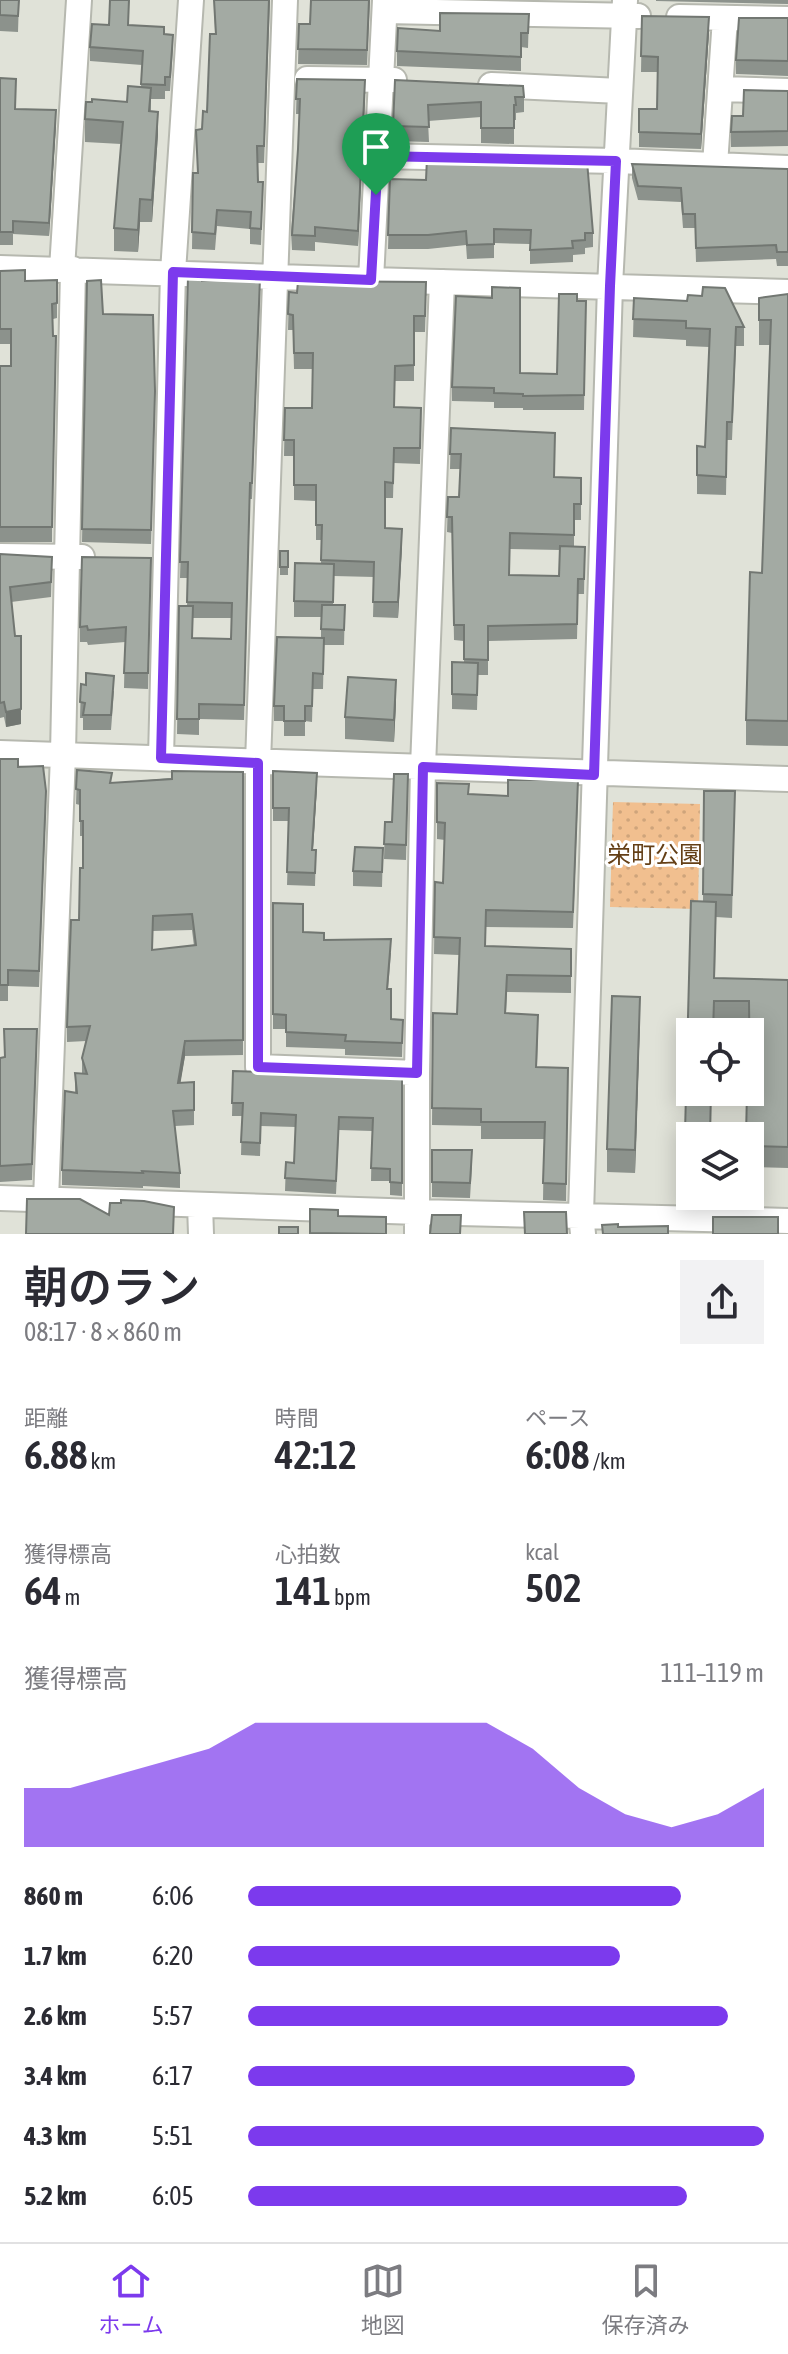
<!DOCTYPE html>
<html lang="ja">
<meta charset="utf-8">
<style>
:root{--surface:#fff;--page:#f2f2f3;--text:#2b2b33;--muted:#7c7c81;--line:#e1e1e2;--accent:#7c3aed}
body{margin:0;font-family:"Asap Condensed","Noto Sans JP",sans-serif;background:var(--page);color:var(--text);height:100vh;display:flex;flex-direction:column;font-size:30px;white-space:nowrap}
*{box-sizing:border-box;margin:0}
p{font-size:26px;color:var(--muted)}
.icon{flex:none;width:44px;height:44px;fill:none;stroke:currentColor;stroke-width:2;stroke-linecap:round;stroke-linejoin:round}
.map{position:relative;height:1234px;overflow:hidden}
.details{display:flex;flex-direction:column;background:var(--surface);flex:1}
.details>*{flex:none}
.buttons{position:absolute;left:676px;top:1018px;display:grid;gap:16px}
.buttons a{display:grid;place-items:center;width:88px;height:88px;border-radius:0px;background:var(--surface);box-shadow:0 4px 20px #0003;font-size:40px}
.pin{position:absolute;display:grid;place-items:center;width:68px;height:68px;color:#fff;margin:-82px -34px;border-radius:50% 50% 50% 0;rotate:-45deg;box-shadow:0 0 8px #0007}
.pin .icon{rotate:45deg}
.round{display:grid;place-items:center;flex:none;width:84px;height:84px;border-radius:0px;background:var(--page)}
.headline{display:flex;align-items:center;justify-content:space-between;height:136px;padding:0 24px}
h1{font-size:44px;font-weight:600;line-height:60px}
.metrics{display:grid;grid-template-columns:repeat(3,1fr);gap:12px;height:136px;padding:8px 24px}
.metrics div{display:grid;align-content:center}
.metrics b{font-size:40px;font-weight:600}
.metrics small{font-size:22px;font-weight:400}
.metrics p{font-size:22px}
.chart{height:224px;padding:16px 24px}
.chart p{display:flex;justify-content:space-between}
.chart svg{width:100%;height:144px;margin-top:8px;fill:var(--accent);opacity:.7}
ul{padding:0 24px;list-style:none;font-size:26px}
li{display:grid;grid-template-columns:128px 96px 1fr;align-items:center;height:60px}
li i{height:20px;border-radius:10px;background:var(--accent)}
.tab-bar{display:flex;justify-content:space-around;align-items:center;height:112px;border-top:2px solid var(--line);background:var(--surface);font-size:22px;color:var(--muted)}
.tab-bar a{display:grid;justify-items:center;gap:4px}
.tab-bar .active{color:var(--accent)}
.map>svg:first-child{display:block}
</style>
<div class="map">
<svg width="788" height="1234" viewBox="0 0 788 1234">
<defs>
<pattern id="park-dots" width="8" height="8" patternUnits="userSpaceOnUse" patternTransform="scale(2)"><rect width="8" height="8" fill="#f1bf8f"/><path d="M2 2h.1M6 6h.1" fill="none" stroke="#cea47b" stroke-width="1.8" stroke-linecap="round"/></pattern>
</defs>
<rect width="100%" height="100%" fill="#e0e2d8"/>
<path fill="url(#park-dots)" d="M613 802 700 804 698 909 610 907Z"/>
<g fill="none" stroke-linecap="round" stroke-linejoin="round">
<g stroke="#b6b8af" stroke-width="28">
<path id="minor" d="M285 0 258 763V1067L417 1073
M385 0 371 280 788 292
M385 11 638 16
M679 17 788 19
M307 79 394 80
M491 85 620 91
M721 89 788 91
M378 156 616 161 788 168
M715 165 725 18
M0 268 371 280
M62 269 79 0
M0 556 82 557
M0 753 788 779
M161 758 173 272 191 0
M0 1198 418 1212 788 1221
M46 1200 63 754 73 269
M200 1205 201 1234
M417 1234V1073L423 767 442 282
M583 1234 581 1214 610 286 625 0"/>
</g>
<use href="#minor" stroke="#fff" stroke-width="24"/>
</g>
<path fill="#8c928c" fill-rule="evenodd" d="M0 0H19L18 32 0 31Z
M214 0H270L264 163H257L258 182H263L261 245 250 244V229L217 226 215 250 192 249 193 173H197L207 112 215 34Z
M370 0 367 65 298 64 299 24H310Z
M656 0H788V4L656 1Z
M529 14 528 48 521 47V71L397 66V51L440 31Z
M642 16 709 32 701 149 639 147V109H657L658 72H641Z
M788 18V76L736 74V60Z
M109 25H129L164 34 173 49 170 91H165V99H151V111L158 134 152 222H140L138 252 114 251V228L121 144 85 142V119L127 102 141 87 142 65 90 61V47Z
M0 78 15 109 56 123 49 236 13 234V245H0Z
M297 79 365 95 358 246 315 242V251L292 250 291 232 298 149 299 114H296Z
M395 80 524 97V112L516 113V120H514V144L481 143V117L428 121 429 142 393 141Z
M788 91V146L731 147V132L743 116Z
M632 164 788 169V266H777L776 259 696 262 695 228H683L681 202 638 200 632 178Z
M390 179 593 233V247L585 248V254L573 255V262L530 264V244L494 243V258L467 259 466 245 428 249H388Z
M0 271 25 281 57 280V318L53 319 52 542H0V366H11V344H0Z
M188 277 260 293 252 499H250L244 720 199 719V735L177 734 179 606H187L188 578H180ZM193 618H231V639L192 638Z
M87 281 103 314 155 405 151 544 82 542Z
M289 292 426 297 425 332H414V381H395L394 407 421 423 420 464 394 463 393 498H385V528L402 544 398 618 373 617 374 577 334 576 333 605H345L344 645H324L323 689H313L312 722 305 721V736H284V721H274V706L321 638V617H294V601L321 564V540H316V501L294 500V456H284L285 408H312L313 369H294L293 330H288Z
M788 294V746L746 745V720L762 573 770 345H759V298Z
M634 298 744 327V346H736L732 440H727L726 495 697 494V446L705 447 709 347 686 346V340L633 337Z
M577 301H586L584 410H523V408H494V402L452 401V387L520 373 557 374Z
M451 428 554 477 581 478V520H574V547H585L584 594H578L577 639 488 641V675H478L477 710 452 709V662H464V641L454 640 452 533 447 532 448 497H459L460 469H450ZM510 549 560 550 559 576 509 575Z
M280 551H288V575H280Z
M0 554 52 557 51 597 11 602 21 724 6 727 4 717 0 718Z
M151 558 148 689 124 688 125 642 88 645 87 642H80V627Z
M81 684 114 691 111 730H83V718H80Z
M396 702 394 742 345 739V717Z
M0 759 18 767 46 807 39 987 8 986V1001H0Z
M77 770 112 783 243 772V1055L185 1056 180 1083 194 1082V1125L175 1126 180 1173V1188L143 1186V1188L62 1185V1170L75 1092V1073L82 1074V1058L86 1041 67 1042V1027L79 920 83 868V836H80V805L76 804ZM192 930 194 946 152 950 153 931Z
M273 771 317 786 313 850H316L315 886 287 885 289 821H273Z
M408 774 406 860 384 859 385 822H392Z
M437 783 469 794 578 797 573 928 486 927 485 946 571 949V993L507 992 506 1013 538 1032 537 1067 568 1068 566 1201 543 1200 544 1139H481V1126L432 1125 433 1013 457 1014 459 955 434 954 435 882 443 883 445 840 437 839Z
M704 791H735L732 918 716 917 715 978 788 980V1168L750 1167 749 1023 714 1022 690 1136V1193L684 1192V1171L703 901Z
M383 848 382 887 353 886V871Z
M273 903 303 932 324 940 391 953 388 989 391 1019 403 1020 402 1057 345 1055V1049L286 1047V1029H273Z
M640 1020 635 1173 607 1172V1149Z
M37 1045 32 1180 0 1182V1058L4 1057Z
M233 1071 312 1074 402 1075V1196L390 1195V1181H371L372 1131 339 1130 336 1194 285 1191 286 1162 294 1163 296 1127 261 1126 260 1156 241 1155 242 1116H232Z
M432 1150 472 1166 470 1198 432 1197Z"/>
<path fill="#727772" d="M709 17V32L701 149V134Z
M365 80V95L358 246V231Z
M56 110V123L49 236V223Z
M158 112V134L152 222V200Z
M140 199V222L138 252V230Z
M402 529V544L398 618V602Z
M21 636V724L6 727V712Z
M396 680V702L394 742V720Z
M317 773V786L312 863V850Z
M640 997V1020L635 1173V1150Z
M185 1041V1056L178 1098V1083Z"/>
<path fill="#a3aaa3" stroke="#727772" stroke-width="2" fill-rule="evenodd" d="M0 0H19L18 16 0 15Z
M110 0H129L128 25 164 27V34L173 35 170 77H165V85L141 84 143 51 90 47 92 24 109 25Z
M214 0H269L264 146H257L258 182H263L261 229 250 228 251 212 217 210 215 234 192 232 193 173H198L196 130 202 129 203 111 207 112 210 34H216Z
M311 0H369L367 50 298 49 299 24H310Z
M440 13 529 14 528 33H521V57L397 51 398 28 440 31Z
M642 16 709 17 701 134 639 132V109H657L658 57 641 56Z
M739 18H788V61L736 60Z
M0 78 16 79 15 109 56 110 49 223 13 221V232H0Z
M297 79 365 80 358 231 315 227V236L292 235 298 149 300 99H296Z
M395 80 523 86 524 97H515L516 105H514V128H481V102L428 105 429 127 393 126Z
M128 86 151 88 149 111 158 112 152 200 140 199 138 230 114 228 123 122 85 119 86 102H92V99L127 102Z
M744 90 788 91V131L731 132 732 116H743Z
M427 158 587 161 593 233H585V240L572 241 573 248 530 250 531 230 494 229V244L467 245 466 231 428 235H388L390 179 426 180Z
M632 164 788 169V252H777L776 245 696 248 695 214H683L681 188 638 186Z
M25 270V281L57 280V303L52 304 53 336H56L52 527H0V366H11V329H0V271Z
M188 277 202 278V281L260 278 252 483H250L244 705 199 704V719H177L179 606H193L192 638 231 639 232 603 187 602 188 562H180Z
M101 280 103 314 153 315 155 391 151 530 82 529 87 281Z
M298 281 426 282 425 316H414V365L395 366 394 407 421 408 420 448H394L393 483 385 482V528L402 529 398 602H373L374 562 321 560 322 525H316V485H294V440H284L285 408H312L313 353H294L293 315 288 314 289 292 297 293Z
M492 287 520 288V373L557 374 559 294H577V301H586L584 395 523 396V394L494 393V388L452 387 456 296 492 298Z
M703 287 725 288 744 327H736L732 422H727L726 477 697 475V446L705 447 710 329 686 328V321L633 319 634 298 687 301 688 295 702 296Z
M788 294V721L746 720 750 572 762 573 771 320H759V298Z
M451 428 555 433 554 477 581 478V504H574V535L510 533 509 575 559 576 560 546 585 547 584 579H578L577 624 488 626V660L464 659V625H454L452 517H447L448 497H459L461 454H450Z
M280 551H288V567H280Z
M0 554 52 557 51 582 10 587 15 636H21V709L6 712 4 702 0 703Z
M82 557 151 558 148 673H124L126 627 88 630 87 626 80 627Z
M295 563 334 564 333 602 294 601Z
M322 605H345L344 630 321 629Z
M277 637 324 638 323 674 313 673 312 706H305V721H284V706H274Z
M452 662 478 663 477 695 452 694Z
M86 673 114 676 111 715H83L85 703 80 702 81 684 86 685Z
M348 677 396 680 394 720 345 717Z
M0 759H18V767L43 766 46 791 39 971 8 970V985H0Z
M77 770 112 773 110 783 172 779V771L243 772V1040L185 1041 178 1083 194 1082V1110L173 1111 180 1173 142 1171 143 1173 62 1170 65 1091 77 1093 75 1073 87 1074 82 1058 90 1026 67 1027 71 920H79L80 868H83V821H80V790L76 789ZM192 914 196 945 152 950 153 916Z
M273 771 317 773 312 850H316L315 873 287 872 289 808H273Z
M394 774H408L406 845 384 844 385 822H392Z
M508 780H578L573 912 486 910 485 946 571 949V976L507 975 505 1013 538 1015 536 1067 568 1068 566 1184 543 1183 545 1122H481V1109L432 1108 433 1013 457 1014 460 938 434 937 435 882 443 883 445 823 437 822V783L469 784 468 794 508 796Z
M704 791H735L732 895 703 894Z
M355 847 383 848 382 872 353 871Z
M691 901 716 902 714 978 788 980V1147L750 1146V1136H746L747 1092H750L749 1001H714L713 1032H690V1092H711L710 1136H690V1171H684Z
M273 903 303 904V932L324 933V940L391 939 387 989H391V1019L403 1020 402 1043 345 1041 346 1035 286 1032V1015L273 1014Z
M612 996 640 997 635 1150 607 1149Z
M4 1029H37L32 1164 0 1166V1058L5 1057Z
M233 1071 312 1074V1071L402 1075V1183L390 1182V1169L371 1168 373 1118 339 1117 336 1181 285 1178 286 1162 294 1163 296 1115 261 1113 260 1143 241 1142 243 1103H232Z
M432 1150H472L470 1183 432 1182Z
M27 1199H80L109 1215 110 1203H121V1200L144 1201 174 1207 173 1234H26Z
M310 1209 338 1210V1216L386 1217V1234L310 1233Z
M524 1212H566L567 1234H525Z
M432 1215H461L460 1234H430Z
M713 1217H778V1234H713Z
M618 1224V1227L668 1226V1234H603L602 1225Z
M279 1227H298V1234H279Z"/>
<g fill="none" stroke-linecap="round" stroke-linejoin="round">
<g stroke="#fff" stroke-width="16">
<path id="route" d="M378 156 616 161 610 286 594 775 423 767 417 1073 258 1067V763L161 758 173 272 371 280Z"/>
</g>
<use href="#route" stroke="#7c3aed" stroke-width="10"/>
</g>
<g text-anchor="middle" stroke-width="6" stroke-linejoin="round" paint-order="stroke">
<g font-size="24" fill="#643f16" stroke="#fff">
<text x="655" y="863">栄町公園</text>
</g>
</g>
</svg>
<div class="buttons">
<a><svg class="icon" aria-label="locate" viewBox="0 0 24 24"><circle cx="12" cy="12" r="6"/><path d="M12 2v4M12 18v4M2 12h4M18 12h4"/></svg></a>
<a><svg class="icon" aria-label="layers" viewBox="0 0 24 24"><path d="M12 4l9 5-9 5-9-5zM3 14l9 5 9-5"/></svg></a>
</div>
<div class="pin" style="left:376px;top:195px;background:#1e9e55"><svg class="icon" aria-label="arrive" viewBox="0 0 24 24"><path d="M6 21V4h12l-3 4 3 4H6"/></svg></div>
</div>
<section class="details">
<div class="headline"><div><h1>朝のラン</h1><p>08:17 · 8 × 860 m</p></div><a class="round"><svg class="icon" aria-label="share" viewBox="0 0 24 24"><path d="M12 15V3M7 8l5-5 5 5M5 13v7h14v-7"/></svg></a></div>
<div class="metrics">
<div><p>距離</p><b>6.88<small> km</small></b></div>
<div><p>時間</p><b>42:12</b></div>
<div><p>ペース</p><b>6:08<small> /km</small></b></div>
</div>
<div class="metrics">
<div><p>獲得標高</p><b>64<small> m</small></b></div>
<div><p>心拍数</p><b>141<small> bpm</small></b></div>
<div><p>kcal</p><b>502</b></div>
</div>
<div class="chart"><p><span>獲得標高</span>111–119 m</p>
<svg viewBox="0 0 160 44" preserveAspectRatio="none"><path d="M0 44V26L10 26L20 22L30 18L40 14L50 6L60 6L70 6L80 6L90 6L100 6L110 14L120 26L130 34L140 38L150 34L160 26V44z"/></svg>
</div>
<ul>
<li><b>860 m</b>6:06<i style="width:84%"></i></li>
<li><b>1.7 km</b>6:20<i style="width:72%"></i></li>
<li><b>2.6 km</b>5:57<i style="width:93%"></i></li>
<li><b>3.4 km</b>6:17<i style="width:75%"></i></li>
<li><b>4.3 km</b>5:51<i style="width:100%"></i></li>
<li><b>5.2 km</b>6:05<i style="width:85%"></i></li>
</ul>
</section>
<nav class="tab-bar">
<a class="active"><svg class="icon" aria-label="home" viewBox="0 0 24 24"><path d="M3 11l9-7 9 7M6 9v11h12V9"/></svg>ホーム</a>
<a><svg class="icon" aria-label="map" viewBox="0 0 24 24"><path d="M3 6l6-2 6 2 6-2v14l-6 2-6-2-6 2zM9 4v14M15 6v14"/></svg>地図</a>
<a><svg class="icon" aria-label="saved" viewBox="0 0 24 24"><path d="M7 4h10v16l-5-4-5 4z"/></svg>保存済み</a>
</nav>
